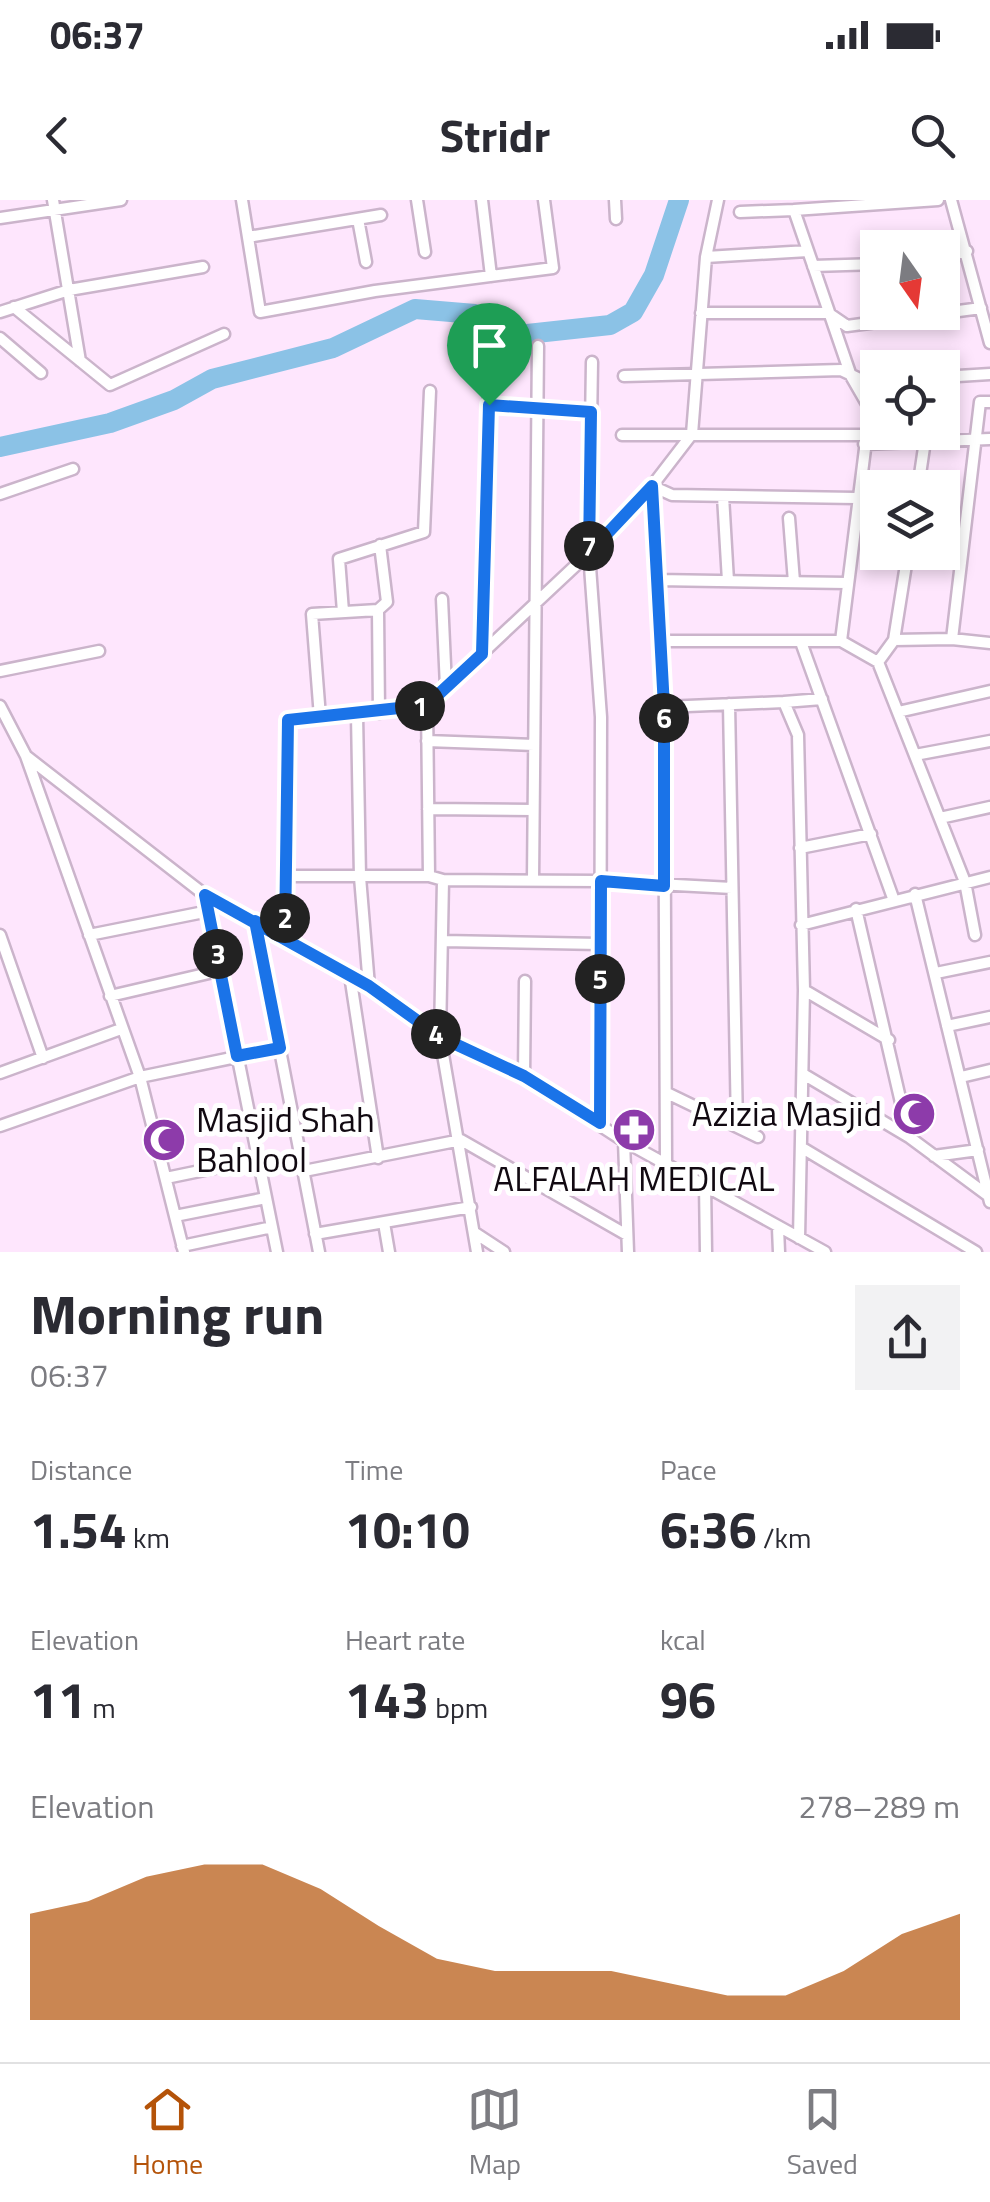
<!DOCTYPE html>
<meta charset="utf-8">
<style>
:root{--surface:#fff;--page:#f2f2f3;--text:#2b2b33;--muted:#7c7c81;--line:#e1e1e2;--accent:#b45309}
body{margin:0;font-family:"Titillium Web",sans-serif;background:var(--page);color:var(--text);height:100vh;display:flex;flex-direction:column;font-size:38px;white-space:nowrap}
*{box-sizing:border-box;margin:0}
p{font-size:32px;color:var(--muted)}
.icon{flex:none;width:55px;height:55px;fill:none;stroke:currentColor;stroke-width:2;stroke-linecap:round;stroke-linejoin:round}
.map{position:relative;height:1052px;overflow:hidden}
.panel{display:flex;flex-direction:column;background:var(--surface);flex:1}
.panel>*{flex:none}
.needle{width:65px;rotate:166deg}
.buttons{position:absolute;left:860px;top:30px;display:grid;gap:20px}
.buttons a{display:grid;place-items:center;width:100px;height:100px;border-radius:0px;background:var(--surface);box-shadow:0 5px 15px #0003;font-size:50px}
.pin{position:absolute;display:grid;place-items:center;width:85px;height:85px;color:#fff;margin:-102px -42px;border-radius:50% 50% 50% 0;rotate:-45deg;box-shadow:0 0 10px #0007}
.pin .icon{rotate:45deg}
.km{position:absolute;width:50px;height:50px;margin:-25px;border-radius:50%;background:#222;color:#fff;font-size:28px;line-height:50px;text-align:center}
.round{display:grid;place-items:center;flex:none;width:105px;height:105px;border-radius:0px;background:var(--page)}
.headline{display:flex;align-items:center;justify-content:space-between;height:170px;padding:0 30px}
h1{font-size:55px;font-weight:700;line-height:75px}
.stats{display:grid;grid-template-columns:repeat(3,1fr);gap:15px;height:170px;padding:10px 30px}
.stats div{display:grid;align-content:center}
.stats b{font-size:50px;font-weight:700}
.stats small{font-size:28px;font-weight:400}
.stats p{font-size:28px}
.chart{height:280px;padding:20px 30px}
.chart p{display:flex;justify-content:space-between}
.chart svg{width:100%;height:180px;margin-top:10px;fill:var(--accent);opacity:.7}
.status{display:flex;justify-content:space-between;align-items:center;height:70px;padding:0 50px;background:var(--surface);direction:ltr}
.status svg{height:28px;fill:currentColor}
header{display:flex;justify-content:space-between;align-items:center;height:130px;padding:0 30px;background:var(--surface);font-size:45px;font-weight:700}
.tab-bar{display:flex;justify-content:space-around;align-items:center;height:140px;border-top:2px solid var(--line);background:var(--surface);font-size:28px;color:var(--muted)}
.tab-bar a{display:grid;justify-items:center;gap:5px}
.tab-bar .selected{color:var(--accent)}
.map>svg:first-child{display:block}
</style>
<div class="status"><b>06:37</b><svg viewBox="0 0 49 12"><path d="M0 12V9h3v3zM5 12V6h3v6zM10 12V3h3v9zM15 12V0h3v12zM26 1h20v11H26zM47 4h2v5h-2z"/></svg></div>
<header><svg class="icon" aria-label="back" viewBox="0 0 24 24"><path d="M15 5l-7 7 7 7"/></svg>Stridr<svg class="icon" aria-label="search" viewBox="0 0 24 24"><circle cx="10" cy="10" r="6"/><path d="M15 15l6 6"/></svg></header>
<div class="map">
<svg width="990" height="1052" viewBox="0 0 990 1052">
<rect width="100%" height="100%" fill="#fee6fd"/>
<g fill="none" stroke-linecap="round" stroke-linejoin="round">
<path stroke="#8bc2e6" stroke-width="20" d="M0 247 110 223 174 200 212 179 333 148 415 109 475 114 490 129 518 135 610 125 633 112 654 75 679 0"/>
<g stroke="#cbb4cb" stroke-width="15">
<path id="minor" d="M53 0 80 161
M242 0 260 112 375 91 553 68 544 0
M417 0 425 52
M482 0 491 76
M615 0 616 19
M951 0 990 143
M794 10 938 0
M740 12 794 10 851 176 870 209 841 441
M0 18 121 0
M358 19 366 62
M248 37 381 15
M706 57 808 51
M942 58 967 51
M813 66 878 64
M14 107 110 185 224 134
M0 112 69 90 203 67
M701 113H828L847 126 981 108
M0 138 41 173
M592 162 589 353 601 517 600 923
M624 176 841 170 864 181 878 180
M942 177 990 174
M489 205 591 212
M622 235H865
M864 244 990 239
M918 288 926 234
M0 294 73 269
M723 296 728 381
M789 318 794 382
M908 352 894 440 878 462 965 682 975 735
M657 380 847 383
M442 399 446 487
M343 412 339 359 424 332 430 191
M952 439 990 443
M894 440 952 439 980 202H990
M660 441H841L878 462
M801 442 893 698
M482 454 490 159
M0 471 99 451
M784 502 822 499
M729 504 737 926
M427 505 429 676
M0 506 26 556 140 877 184 1052
M664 507 784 502 798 535 804 790 799 1038
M898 512 990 491
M379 513 378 410 387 402 380 345
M357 515 360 677 369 786
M320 517 312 414 378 410
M427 541 534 545
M915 555 990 541
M26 556 205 695 369 786 440 837 524 876 624 941 825 1052
M428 609 533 610
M940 618 990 607
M800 648 871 634
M286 676H429L443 680 601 681 732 688
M443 680 440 837 477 1052
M533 680 538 146
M915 694 990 1002
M205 695 277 1052
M856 709 909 937
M255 721 319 1052
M801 725 990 677
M0 735 43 858
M89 735 209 711
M285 737 288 519 427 505 589 353 652 286 692 234 706 57 718 0
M443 741 600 744
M936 773 990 762
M350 775 378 958
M804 790 889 840
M110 796 222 770
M947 826 990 817
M0 873 121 829
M803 874 909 937 990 997
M524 876 525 781
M961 877 990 870
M669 894 758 937
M0 926 140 877 280 848
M624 941 628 1052
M804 949 976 1052
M934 956 978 950
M666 962 664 507 652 286 672 295 856 298
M304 971 461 940 627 1035
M166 978 258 959
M705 984 706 1052
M175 1016 266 998
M384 1023 389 1052
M778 1028 779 1052
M475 1033 504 1052
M315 1034 471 1007
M182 1046 272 1027"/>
</g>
<use href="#minor" stroke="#fff" stroke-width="10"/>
</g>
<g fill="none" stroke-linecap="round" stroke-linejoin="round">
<g stroke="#fff" stroke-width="20">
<path id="route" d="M489 205 482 454 427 505 288 520 285 737 255 721 280 848 237 856 205 695 369 786 440 837 524 876 600 923 601 681 664 686V507L652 286 589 353 591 212 489 205"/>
</g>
<use href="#route" stroke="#1a73e8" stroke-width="12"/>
</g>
<defs>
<g id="mosque-disc" transform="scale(2.25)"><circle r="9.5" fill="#8d3baa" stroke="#fff"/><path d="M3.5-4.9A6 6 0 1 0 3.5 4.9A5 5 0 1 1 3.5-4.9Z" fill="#fff"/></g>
<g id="pharmacy-disc" transform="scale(2.25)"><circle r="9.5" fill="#8d3baa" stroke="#fff"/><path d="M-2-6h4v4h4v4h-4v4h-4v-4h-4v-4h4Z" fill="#fff"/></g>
</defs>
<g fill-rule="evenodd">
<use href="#mosque-disc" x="914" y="914"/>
<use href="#pharmacy-disc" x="634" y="930"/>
<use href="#mosque-disc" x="164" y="940"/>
</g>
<g text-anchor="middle" stroke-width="10" stroke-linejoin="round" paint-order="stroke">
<g font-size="35" fill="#110911" stroke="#fff" text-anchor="end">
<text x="882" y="926">Azizia Masjid</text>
<text x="196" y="932" text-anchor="start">Masjid Shah<tspan x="196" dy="40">Bahlool</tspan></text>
<text x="634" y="991" text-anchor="middle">ALFALAH MEDICAL</text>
</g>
</g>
</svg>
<div class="buttons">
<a><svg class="needle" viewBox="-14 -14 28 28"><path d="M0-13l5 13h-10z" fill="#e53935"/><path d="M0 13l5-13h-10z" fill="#7c7c81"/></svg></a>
<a><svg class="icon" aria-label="locate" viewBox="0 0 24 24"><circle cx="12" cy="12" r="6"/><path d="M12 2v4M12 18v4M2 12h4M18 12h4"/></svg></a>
<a><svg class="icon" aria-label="layers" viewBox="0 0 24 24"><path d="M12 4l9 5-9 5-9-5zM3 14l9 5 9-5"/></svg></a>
</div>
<div class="pin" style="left:489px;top:205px;background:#1e9e55"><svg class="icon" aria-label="arrive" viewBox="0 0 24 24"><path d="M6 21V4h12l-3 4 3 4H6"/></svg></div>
<b class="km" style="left:420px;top:506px">1</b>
<b class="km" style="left:285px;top:718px">2</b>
<b class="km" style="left:218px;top:754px">3</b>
<b class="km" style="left:436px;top:834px">4</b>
<b class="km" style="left:600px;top:779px">5</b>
<b class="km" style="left:664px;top:518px">6</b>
<b class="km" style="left:589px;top:346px">7</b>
</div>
<section class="panel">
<div class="headline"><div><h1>Morning run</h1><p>06:37</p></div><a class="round"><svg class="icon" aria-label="share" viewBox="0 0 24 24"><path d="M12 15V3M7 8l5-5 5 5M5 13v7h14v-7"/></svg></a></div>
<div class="stats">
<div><p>Distance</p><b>1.54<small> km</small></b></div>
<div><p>Time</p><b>10:10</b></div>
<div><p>Pace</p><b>6:36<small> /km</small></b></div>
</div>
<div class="stats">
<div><p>Elevation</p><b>11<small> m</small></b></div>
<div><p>Heart rate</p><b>143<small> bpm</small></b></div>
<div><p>kcal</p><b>96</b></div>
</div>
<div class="chart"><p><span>Elevation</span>278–289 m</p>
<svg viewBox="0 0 160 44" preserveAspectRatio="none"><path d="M0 44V18L10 15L20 9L30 6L40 6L50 12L60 21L70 29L80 32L90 32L100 32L110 35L120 38L130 38L140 32L150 23L160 18V44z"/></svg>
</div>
</section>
<nav class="tab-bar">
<a class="selected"><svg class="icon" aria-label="home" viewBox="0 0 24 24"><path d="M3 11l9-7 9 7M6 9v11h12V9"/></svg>Home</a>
<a><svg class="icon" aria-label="map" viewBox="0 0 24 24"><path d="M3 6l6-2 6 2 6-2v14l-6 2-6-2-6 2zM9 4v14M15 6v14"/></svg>Map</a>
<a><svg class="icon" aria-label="saved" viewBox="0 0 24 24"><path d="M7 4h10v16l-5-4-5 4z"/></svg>Saved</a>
</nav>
